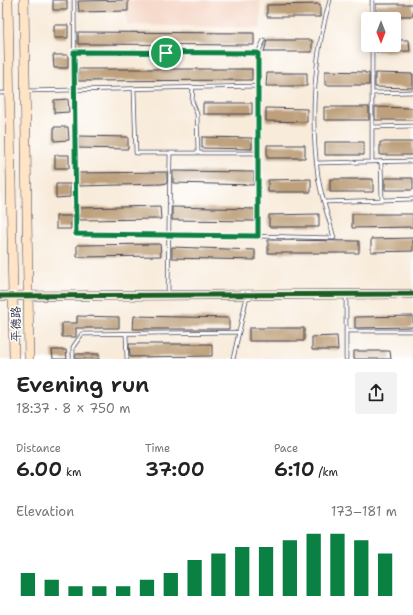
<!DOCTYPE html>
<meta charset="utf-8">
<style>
:root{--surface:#fff;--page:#f2f2f2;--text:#222;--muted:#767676;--accent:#0b8043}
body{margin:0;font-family:"Shantell Sans","LXGW WenKai TC",sans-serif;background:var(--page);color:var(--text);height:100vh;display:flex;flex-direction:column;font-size:15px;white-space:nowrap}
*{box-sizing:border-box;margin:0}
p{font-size:13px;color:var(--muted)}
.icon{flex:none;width:22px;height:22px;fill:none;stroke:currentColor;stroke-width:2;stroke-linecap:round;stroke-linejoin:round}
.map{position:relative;height:359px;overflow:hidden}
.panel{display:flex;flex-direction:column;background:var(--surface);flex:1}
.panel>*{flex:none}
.needle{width:26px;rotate:180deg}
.controls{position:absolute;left:361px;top:12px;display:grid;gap:8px}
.controls a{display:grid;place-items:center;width:40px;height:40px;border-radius:4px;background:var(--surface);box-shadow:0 2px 10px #0003;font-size:20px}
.pin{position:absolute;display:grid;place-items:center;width:34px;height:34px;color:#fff;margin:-17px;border:2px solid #fff;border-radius:50%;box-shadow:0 1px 4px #0007}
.round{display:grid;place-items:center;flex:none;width:42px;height:42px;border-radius:4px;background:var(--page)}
.headline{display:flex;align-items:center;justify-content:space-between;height:68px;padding:0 16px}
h1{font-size:22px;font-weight:600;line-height:30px}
.stats{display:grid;grid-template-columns:repeat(3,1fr);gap:6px;height:68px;padding:4px 16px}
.stats div{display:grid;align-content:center}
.stats b{font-size:20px;font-weight:600}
.stats small{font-size:11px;font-weight:400}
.stats p{font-size:11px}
.chart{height:112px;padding:8px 16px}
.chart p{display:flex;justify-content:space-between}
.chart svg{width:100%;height:72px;margin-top:4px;stroke:var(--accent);stroke-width:6}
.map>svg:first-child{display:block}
</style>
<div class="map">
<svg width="413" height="359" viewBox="0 0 413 359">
<rect width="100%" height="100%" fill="#fff"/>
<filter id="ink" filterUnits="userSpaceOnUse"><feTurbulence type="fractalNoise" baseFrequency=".025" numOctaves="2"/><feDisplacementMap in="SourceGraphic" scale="8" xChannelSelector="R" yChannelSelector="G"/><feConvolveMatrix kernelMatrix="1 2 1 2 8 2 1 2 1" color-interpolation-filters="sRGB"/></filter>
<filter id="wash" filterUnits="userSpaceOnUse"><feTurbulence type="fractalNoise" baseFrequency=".012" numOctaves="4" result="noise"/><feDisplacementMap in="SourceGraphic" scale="16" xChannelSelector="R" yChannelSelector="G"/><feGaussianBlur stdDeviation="0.9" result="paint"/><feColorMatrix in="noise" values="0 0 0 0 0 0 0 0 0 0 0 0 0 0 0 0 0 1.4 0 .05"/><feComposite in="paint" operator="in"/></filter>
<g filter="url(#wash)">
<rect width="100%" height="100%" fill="#f8ebda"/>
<path fill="#f4d3c1" d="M126 0H260L261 28 127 25Z"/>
<g id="blocks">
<path fill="#bea07b" d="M53 0H67V10H53Z
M128 0V11L79 12 78 1Z
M320 4V17H267V5Z
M376 4H413V16H376Z
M54 25H68V38H54Z
M78 32 254 33V45L78 44Z
M267 40H312V52H264Z
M394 40H409L410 51 376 52V45H394Z
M53 55H68V68H54Z
M78 69H252V80L78 81Z
M325 71 365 72V73H369V85H325Z
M267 73H307V86H266Z
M375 73 413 74V88L375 87Z
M68 99 69 112 54 113V100Z
M203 103H252V114H203Z
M324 107H369V120H324Z
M375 107 413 108V120H375Z
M266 108 307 109V122L266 121Z
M54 127H68L69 140 54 141Z
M78 136 128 137V149L78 148Z
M202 137 252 138V149L202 148Z
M325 142H364V155H325Z
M380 142H413V155H380Z
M267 145H305V158H267Z
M55 155H69V168H55Z
M173 171 254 172V185L173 183Z
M167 172V183L161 184 79 186 78 173Z
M385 178H413V190H385Z
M311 179V192H268V180Z
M330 179H373V192H330Z
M56 184H70V197L56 198Z
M160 206 161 219 79 220V208Z
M172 207 255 209V221L172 220Z
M319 214V227H269V215Z
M352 214H413V227L352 228Z
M56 216H71V229H56Z
M413 238V251L371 252V239Z
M268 240 359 241V253H268Z
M160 244 161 256 77 257V245Z
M172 247 255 250V260L172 258Z
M77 316 119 317V328H76V337H62V323H77Z
M134 316 229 318V329H133Z
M413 316V327L355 328V317Z
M249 328H304V341H249Z
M337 336 338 350H312V337Z
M129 344H212V356L130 357Z
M52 350H66L67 359H53Z
M354 351H390L391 359H354Z
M76 354H99V359H76Z"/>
</g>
</g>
<g filter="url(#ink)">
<use href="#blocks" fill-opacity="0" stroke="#424053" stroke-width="1"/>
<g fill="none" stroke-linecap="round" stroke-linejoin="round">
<g stroke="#424053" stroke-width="4.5">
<path id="lane" d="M74 0 76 234 258 236V53L264 40
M372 19V0
M74 53H258
M193 87 192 101 197 114 198 153
M134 89 136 153H170L168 293
M26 91 258 86
M0 93H8
M372 93 413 92
M372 127 413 126
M170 153H258
M381 161 382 200
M372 162V45
M317 163 413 161
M325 202 413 199
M258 236 334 238C329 218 321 197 318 176 310 117 314 57 330 0
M346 295V359
M346 331H413
M126 335 127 359
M73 359V347L82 334 239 332
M233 359 247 296"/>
</g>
<g stroke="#424053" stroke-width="10">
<path id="secondary" d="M8 0 14 359
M24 0 29 359
M0 296 413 294"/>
</g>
<use href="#lane" stroke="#fff" stroke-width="3"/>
<use href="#secondary" stroke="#ffe4c6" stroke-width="9"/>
<g stroke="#fff" stroke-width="8">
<path id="cycleway" d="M0 296 413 294"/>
</g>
<use href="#cycleway" stroke="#1b5e20" stroke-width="5"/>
</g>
</g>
<g fill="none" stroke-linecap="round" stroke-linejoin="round" filter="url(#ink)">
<g stroke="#fff" stroke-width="8">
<path id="route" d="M74 52 258 53V236L76 234Z"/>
</g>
<use href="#route" stroke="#0b8043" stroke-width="5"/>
</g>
<g text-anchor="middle" stroke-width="3" stroke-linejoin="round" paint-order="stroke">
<g font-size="12" fill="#22223b" stroke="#fff">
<text transform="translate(16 324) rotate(-91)" y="4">平德路</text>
</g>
</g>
</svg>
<div class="controls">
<a><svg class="needle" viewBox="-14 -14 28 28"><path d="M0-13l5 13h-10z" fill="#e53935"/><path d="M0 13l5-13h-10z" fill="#767676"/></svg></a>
</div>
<div class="pin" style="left:166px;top:53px;background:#1e9e55"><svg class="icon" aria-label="arrive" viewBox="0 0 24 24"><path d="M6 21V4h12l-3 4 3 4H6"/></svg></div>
</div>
<section class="panel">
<div class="headline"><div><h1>Evening run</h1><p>18:37 · 8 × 750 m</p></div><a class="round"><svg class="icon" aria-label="share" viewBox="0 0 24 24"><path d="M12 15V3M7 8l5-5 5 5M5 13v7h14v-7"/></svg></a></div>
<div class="stats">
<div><p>Distance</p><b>6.00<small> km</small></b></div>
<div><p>Time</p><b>37:00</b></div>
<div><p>Pace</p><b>6:10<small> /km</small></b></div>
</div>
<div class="chart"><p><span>Elevation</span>173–181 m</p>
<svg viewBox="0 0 160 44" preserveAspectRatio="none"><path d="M5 44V30M15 44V34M25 44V38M35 44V38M45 44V38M55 44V34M65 44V30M75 44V22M85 44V18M95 44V14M105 44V14M115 44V10M125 44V6M135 44V6M145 44V10M155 44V18"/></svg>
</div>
</section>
